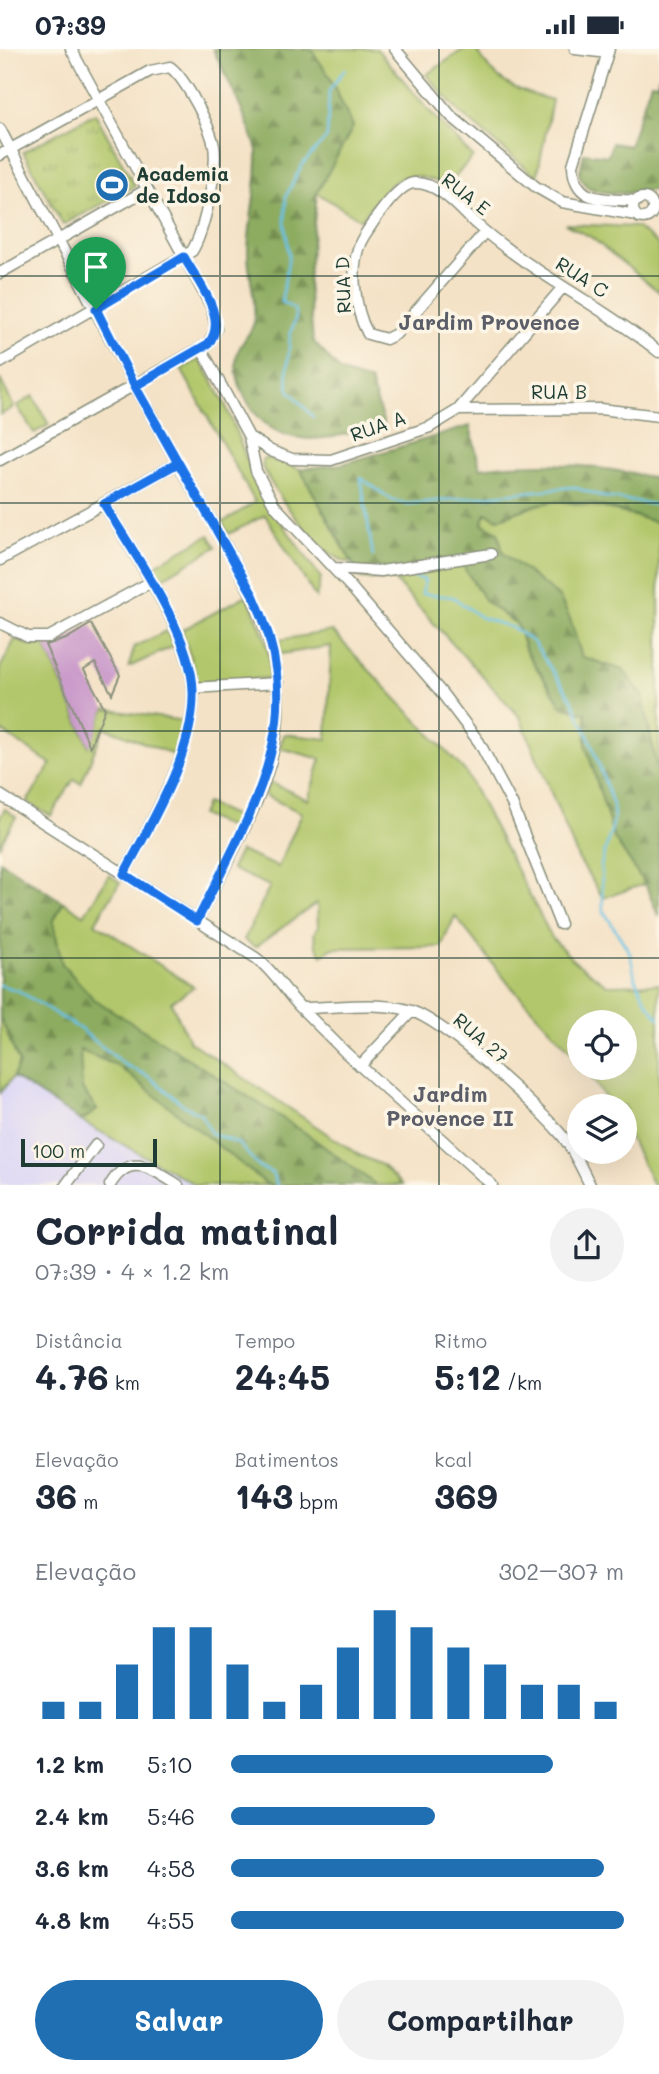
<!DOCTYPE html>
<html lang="pt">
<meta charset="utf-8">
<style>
:root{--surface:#fff;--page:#f2f2f3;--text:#1f2937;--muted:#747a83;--accent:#1f6fb2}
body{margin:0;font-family:Mali,sans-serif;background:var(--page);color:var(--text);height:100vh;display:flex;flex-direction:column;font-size:26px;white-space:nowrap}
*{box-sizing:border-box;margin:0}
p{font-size:23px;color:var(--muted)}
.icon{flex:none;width:38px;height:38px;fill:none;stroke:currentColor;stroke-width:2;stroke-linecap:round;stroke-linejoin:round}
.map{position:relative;height:1136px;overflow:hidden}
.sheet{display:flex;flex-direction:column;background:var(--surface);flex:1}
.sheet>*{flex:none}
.fabs{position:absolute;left:567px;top:961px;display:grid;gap:14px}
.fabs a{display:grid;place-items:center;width:70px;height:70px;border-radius:50%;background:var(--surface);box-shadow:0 7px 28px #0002;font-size:35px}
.scale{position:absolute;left:21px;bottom:18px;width:136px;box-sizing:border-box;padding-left:7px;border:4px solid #1f3d34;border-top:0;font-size:19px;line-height:24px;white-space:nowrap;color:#1f3d34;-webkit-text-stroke:5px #fcf5e5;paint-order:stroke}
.pin{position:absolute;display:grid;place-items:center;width:60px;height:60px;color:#fff;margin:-72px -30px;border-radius:50% 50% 50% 0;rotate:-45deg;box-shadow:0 0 7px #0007}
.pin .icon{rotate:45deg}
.round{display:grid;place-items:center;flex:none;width:74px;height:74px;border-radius:37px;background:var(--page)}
.summary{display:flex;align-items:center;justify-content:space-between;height:119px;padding:0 35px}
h1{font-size:38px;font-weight:700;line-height:52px}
.stats{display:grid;grid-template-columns:repeat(3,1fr);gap:10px;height:119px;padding:7px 35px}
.stats div{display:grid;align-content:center}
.stats b{font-size:35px;font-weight:700}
.stats small{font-size:19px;font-weight:400}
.stats p{font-size:19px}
.chart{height:196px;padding:14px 35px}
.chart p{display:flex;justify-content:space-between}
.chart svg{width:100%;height:126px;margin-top:7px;stroke:var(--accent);stroke-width:6}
.primary-button{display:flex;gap:14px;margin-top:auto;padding:14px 35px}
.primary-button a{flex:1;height:80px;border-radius:42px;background:var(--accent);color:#fff;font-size:28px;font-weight:700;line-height:80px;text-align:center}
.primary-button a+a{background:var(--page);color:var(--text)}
ul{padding:0 35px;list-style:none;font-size:23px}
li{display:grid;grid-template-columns:112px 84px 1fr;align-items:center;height:52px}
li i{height:18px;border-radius:9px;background:var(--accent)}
.status{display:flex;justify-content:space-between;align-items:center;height:49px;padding:0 35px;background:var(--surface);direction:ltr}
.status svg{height:19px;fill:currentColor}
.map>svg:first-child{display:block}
</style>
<div class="status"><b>07:39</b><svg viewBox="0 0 49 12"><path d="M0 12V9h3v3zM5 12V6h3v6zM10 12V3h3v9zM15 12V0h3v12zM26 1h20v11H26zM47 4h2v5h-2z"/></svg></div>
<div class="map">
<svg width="659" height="1136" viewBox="0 0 659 1136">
<defs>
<pattern id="forest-firs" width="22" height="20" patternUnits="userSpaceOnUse" patternTransform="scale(1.75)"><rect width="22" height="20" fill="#8dac60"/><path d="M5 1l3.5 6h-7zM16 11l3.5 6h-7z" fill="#738d50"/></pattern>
<pattern id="park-tufts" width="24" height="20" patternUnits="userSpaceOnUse" patternTransform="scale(1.75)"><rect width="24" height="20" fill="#b2c76c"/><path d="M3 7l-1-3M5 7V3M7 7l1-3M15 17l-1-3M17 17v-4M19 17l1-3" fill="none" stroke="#90a35a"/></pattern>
</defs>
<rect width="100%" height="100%" fill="#fcf5e5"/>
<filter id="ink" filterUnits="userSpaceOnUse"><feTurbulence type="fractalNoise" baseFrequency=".0143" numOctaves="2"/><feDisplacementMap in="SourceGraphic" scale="14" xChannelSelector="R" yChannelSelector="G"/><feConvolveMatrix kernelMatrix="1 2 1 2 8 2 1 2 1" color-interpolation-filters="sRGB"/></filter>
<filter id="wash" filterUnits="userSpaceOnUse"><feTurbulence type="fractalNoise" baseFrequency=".00686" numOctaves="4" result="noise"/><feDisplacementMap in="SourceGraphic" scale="28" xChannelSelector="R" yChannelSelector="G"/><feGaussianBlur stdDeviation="1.57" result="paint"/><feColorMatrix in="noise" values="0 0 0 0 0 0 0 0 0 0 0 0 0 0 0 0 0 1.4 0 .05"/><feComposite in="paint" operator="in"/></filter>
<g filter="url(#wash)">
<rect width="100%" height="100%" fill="#f4e2c6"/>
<path fill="#dbd6f7" d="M13 1028 57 1058 196 1136H0V1044Z"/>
<path fill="#b2c76c" stroke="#688250" stroke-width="2" d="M311 0H377L432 65 473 108 446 137C399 114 388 135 361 171L317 144 353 77 329 27Z
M464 0H476C495 34 516 42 552 51L537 128 461 65 426 26Z
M565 175 636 178 659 196V243L591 188Z
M200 310 226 357 259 442 321 529 316 549 265 466 229 485 222 474 255 453 181 320Z
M0 330 14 358 0 366Z
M33 347 49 376 34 384 17 357Z
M267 409 300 420 352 514C320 510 278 447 263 420L262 411Z
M558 452 609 460 659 474V730L623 621 581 608 570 570 559 548 503 504 498 483 481 476 486 464 498 470 540 455Z
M209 486 216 498 159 531 152 518Z
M462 515C478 540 490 560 517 575L526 603 562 657 586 664 587 699 614 789 645 835 603 849 578 809 520 668 394 531Z
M247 546 265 588 274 629 198 634 182 581Z
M166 582 174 597 129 618 134 598Z
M332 582 465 722 552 889 575 913 607 936 659 935V1136H653L625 1079V1057H611L585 1019 625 1018V973H579V1011L508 934 455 867 441 898 333 899 322 906 316 897 314 884 318 878 317 854 255 898 244 891 270 837 231 820 240 802 278 818 302 764 264 746 270 733 308 751 321 710 280 699 284 685 327 690 331 597 281 605 279 591Z
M15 590 28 596H45L89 697 105 660 184 672 174 706 104 678 81 735 74 730 51 767 27 753 51 715 0 681V619Z
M206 754 238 768 232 780 201 766Z
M5 760 16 768 0 796V768Z
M109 826 120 833 95 874 194 938 171 953 189 992 359 1106 382 1116 402 1136H376L304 1083 94 951 62 915 53 873 63 853 84 866Z
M0 967 19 1014 13 1028 0 1044Z
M79 1001 118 1017 269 1136H196L81 1072 97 1061 82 1040Z"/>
<path fill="url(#forest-firs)" stroke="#56744a" stroke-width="2" d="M213 0H311L329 27 353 78 317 144 308 233 313 292 341 323 370 332 384 375C333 389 279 408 247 352 239 338 234 322 237 306 239 294 252 285 254 273 257 251 248 226 248 204 249 170 258 136 257 103 256 87 222 19 213 0Z
M659 26V140C636 144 609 148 587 138L579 126 584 104 608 107 612 94 629 97 651 33 657 34Z
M470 377 480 419C541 410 599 416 659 430V474C621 463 579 445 540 455 525 459 511 465 498 470L486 464 482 475 498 483 503 504 559 548 570 570 582 608 623 621 643 647 659 730V868L645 835 614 789 586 697V664L562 657 526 602 517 575 485 552 462 515 394 531 361 530 300 420 343 415Z
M0 812 63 853 53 873 62 915 94 950 304 1083 376 1136H268L118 1017 80 1001 82 1040 97 1061 81 1072 13 1028 19 1014 0 967Z"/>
<path fill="url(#park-tufts)" stroke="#688250" stroke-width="2" d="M95 64 135 137 63 176 23 103Z"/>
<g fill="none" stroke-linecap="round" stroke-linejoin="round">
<path stroke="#69c2e6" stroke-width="2.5" d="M313 368 289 341 287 326 290 286 296 268 294 260 282 253V248L289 206 285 173 286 147 302 116 327 88 329 42 345 20
M361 429 392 451 408 455 573 438 604 448 659 456
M361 429 373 507
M414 528 425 531 422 545 453 548 480 568 513 579 533 593 572 651 591 693 613 756 614 771 601 816 603 861 630 904 635 929 646 952 659 969
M0 936 19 942 80 980 125 1016 148 1027 185 1057 201 1065 211 1084 239 1095 259 1118 272 1124 277 1136"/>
</g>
<g id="blocks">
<path fill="#cb9ccb" d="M121 124 128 137 106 148 99 136Z
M91 575 120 626 112 645 95 614 84 621 105 660 90 698 45 596 66 590Z"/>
</g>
</g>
<g filter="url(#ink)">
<use href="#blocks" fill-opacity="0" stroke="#8a907d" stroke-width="2"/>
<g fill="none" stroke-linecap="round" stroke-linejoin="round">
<g stroke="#8a907d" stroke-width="13">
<path id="minor" d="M395 0 451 67 536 138 562 153 636 166
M575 0 608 4
M609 0 573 116C574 156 606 149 637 152
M0 80C45 166 90 252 135 337 159 381 183 424 208 466 246 533 281 587 278 667 276 734 226 813 197 872
M0 106 150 22 170 18C186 30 210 77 214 97 218 119 204 183 192 202L0 314
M633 159a10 10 0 1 1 20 0a10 10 0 1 1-20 0Z
M485 183 396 285 386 290 368 285C354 260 348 212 364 187 372 174 398 135 414 134 439 133 459 159 475 174 531 224 601 256 659 303
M0 224 146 141
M201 299 249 388 271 402 292 410 331 411 430 378 458 361 563 238
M458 361 600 360 659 367
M249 388 256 422 275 457 350 537 441 643 479 693 512 755 560 875
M0 411 208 295 216 280 212 259 71 0
M104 455C133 504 191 585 193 642 195 702 151 773 124 825
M0 511 178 414
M334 519 381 522 491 505
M0 574 28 588H49L151 533
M193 639 278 634
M0 746 256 909C275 923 285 943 301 959
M360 1017 412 962
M66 1136 96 1096
M110 1136C130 1102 152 1120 178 1136
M492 1136 346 1004 301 959C335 959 376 952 408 961 443 970 540 1059 564 1089 575 1104 582 1120 590 1136"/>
</g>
<use href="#minor" stroke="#fff" stroke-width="10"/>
</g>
</g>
<g fill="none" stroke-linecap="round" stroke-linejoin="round" filter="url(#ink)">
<g stroke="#fff" stroke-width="14">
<path id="route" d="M96 260 135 337 253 546C313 672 252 760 197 872L124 825C152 772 195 703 193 642 192 585 133 503 104 455L178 414 135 337 208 295C230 270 197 232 184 208L96 260"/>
</g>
<use href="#route" stroke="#1a73e8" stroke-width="9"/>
</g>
<path fill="none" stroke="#1f3d34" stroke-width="2" stroke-opacity="0.55" d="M220 0V1136M439 0V1136M0 227H659M0 454H659M0 682H659M0 909H659"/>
<defs>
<g id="stadium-disc" transform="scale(1.75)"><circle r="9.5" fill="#1f6fb2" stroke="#fcf5e5"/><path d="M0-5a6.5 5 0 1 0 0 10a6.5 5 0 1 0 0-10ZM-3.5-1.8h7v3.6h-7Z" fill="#fff"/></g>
</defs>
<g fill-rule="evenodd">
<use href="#stadium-disc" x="112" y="136"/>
</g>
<g text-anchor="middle" stroke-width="7" stroke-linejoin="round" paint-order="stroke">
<g font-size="19" font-weight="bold" fill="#1f3d34" stroke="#fcf5e5" text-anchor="start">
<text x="136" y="132">Academia<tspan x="136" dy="22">de Idoso</tspan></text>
</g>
<g font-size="19" fill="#1f3d34" stroke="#fcf5e5">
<text transform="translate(466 145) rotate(38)" y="7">RUA E</text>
<text transform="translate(582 228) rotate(33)" y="7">RUA C</text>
<text transform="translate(343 236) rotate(-92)" y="7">RUA D</text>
<text x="559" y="350">RUA B</text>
<text transform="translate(378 377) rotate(-19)" y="7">RUA A</text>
<text transform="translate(481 989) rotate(41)" y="7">RUA 27</text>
</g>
<g font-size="21" font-weight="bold" fill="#5b5e69" stroke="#fcf5e5">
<text x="489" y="281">Jardim Provence</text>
<text x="450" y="1053">Jardim<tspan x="450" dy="24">Provence II</tspan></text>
</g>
</g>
</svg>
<div class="fabs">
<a><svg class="icon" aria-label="locate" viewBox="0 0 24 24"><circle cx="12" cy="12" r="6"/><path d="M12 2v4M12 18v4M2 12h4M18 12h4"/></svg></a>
<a><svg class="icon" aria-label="layers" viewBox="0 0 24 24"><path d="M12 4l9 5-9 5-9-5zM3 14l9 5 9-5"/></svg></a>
</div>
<div class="scale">100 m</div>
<div class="pin" style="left:96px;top:260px;background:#1e9e55"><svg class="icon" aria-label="arrive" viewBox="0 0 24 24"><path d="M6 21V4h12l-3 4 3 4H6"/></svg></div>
</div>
<section class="sheet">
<div class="summary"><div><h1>Corrida matinal</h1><p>07:39 · 4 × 1.2 km</p></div><a class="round"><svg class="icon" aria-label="share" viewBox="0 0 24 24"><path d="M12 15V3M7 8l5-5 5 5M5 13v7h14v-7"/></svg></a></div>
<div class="stats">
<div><p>Distância</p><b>4.76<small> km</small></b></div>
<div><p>Tempo</p><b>24:45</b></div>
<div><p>Ritmo</p><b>5:12<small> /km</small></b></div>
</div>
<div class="stats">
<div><p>Elevação</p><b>36<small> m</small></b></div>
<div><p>Batimentos</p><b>143<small> bpm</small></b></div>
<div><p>kcal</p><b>369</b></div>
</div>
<div class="chart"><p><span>Elevação</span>302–307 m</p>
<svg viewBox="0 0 160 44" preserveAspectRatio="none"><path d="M5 44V38M15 44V38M25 44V25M35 44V12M45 44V12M55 44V25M65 44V38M75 44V32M85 44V19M95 44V6M105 44V12M115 44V19M125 44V25M135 44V32M145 44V32M155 44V38"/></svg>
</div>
<ul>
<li><b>1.2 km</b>5:10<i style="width:82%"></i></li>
<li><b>2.4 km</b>5:46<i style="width:52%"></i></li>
<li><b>3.6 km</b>4:58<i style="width:95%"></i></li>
<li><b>4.8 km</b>4:55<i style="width:100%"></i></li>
</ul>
<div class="primary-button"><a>Salvar</a><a>Compartilhar</a></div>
</section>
